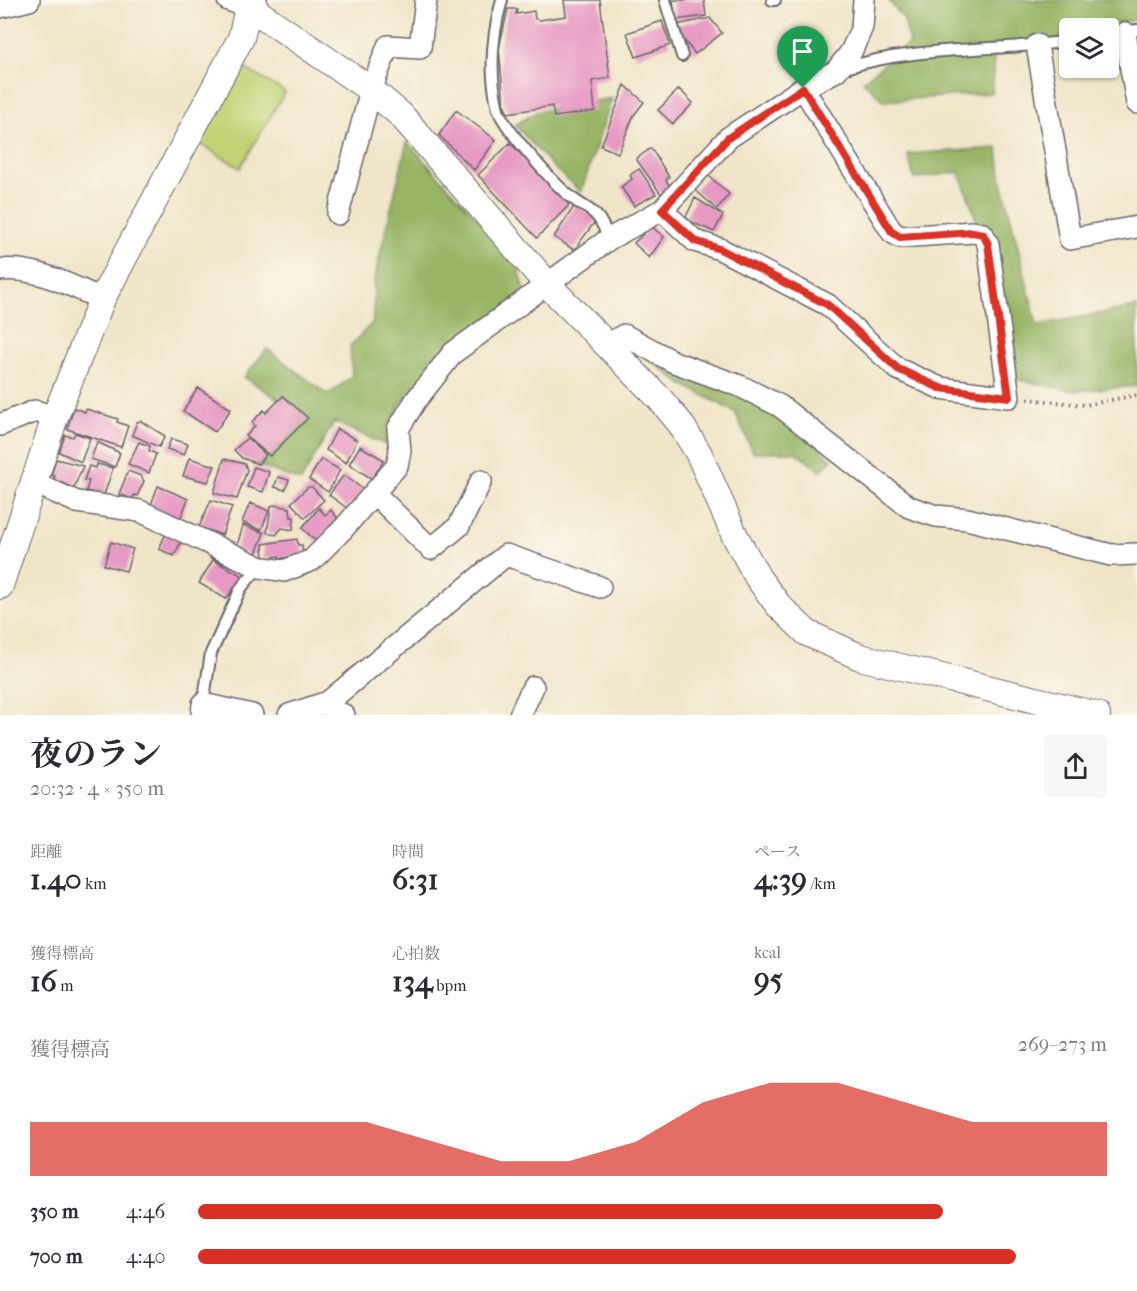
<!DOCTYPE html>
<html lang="ja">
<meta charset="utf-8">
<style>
:root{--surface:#fff;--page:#f7f7f7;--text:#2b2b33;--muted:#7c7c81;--accent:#d93025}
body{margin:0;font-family:"IM FELL French Canon","Noto Serif JP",serif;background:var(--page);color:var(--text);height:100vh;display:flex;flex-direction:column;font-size:22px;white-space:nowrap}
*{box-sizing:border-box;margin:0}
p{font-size:20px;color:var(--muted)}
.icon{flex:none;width:33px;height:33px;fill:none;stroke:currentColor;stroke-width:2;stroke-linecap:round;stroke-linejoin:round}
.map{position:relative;height:715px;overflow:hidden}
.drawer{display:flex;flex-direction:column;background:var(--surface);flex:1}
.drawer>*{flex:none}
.fabs{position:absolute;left:1059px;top:18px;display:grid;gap:12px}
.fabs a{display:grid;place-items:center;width:60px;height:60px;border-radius:6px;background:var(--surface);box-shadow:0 2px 4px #0004;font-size:30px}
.pin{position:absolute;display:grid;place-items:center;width:51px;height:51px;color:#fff;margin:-62px -26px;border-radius:50% 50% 50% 0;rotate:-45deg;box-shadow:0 0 6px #0007}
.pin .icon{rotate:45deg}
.round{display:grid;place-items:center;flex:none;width:63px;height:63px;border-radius:6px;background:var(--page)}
.overview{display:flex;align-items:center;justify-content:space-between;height:102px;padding:0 30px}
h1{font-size:33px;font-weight:700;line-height:45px}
.stats{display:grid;grid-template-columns:repeat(3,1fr);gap:9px;height:102px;padding:6px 30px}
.stats div{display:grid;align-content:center}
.stats b{font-size:30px;font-weight:700}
.stats small{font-size:16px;font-weight:400}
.stats p{font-size:16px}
.chart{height:168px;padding:12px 30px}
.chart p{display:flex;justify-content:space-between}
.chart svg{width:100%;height:108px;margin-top:6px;fill:var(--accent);opacity:.7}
ul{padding:0 30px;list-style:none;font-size:20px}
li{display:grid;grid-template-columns:96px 72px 1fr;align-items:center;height:45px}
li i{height:15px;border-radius:8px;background:var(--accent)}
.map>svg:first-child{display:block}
</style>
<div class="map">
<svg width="1137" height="715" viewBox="0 0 1137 715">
<rect width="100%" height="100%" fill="#fbf7ec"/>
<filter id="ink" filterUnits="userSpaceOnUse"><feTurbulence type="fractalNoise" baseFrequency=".0167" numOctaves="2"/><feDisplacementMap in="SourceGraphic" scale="12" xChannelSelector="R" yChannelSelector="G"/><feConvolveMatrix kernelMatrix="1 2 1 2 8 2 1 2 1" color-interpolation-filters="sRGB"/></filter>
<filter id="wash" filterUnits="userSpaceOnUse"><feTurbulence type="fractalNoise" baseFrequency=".008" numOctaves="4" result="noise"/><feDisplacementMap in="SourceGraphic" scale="24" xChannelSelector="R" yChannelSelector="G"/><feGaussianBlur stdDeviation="1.35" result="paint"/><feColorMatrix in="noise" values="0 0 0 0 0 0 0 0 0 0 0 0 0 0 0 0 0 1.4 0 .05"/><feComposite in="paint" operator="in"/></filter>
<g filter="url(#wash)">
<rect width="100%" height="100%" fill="#f0e5c8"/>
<path fill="#c1d375" stroke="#727a58" stroke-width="1.5" d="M244 68 285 92 240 168 199 143Z"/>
<path fill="#98b566" stroke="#5d6c50" stroke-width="1.5" d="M888 0H1137V19L1101 28H1070L1069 37 994 56 992 93 884 101 863 81 909 43 904 19Z
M612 98 581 192 554 168 515 125 537 112Z
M407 142 516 260 525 290 400 404 392 425 390 447 334 422 301 481 257 465 283 444 306 417 244 377 267 349 328 395 352 376 350 346 373 322 374 280Z
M998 148 1001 178 1037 325 1137 307V386L1074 391 1015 379 974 212 959 172 914 179 908 154Z
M648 359 776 412 832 459 821 471 795 452H753L735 412 682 384Z"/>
<g id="blocks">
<path fill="#e798c3" d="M564 0H600L610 78 592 81 595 111 554 117 552 106 508 113 504 104 499 48 508 9H517L516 14 534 11 535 19 539 20 566 16Z
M673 0H704L706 16 675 20Z
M710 18 722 33 695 54 682 38 676 25Z
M662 21 670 45 636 57 627 33Z
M625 85 644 102 634 115 618 153 601 146Z
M679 89 693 103 673 124 658 110Z
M456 110 496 140 474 170 439 135Z
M510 143 569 205 537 238 478 175Z
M651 148 669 177 666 180 671 188 661 194 636 159Z
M639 169 656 194 634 206 621 187 632 179 630 175Z
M708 175 729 194 717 209 695 190Z
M695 198 723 215 714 232 685 219Z
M575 205 597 219 574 250 554 237Z
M651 226 664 237 649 258 634 243Z
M198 388 231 409 215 432 183 411Z
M283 396 308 418 270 456 246 436 255 426 252 422 264 410 266 413Z
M74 408 85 412 86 409 118 419 117 422 128 426 121 447 67 429Z
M141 421 165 436 159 447 132 435 137 422Z
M337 429 357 440 346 463 326 450Z
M75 433 90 438 81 462 59 452 65 435 73 437Z
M247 438 266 455 258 464 242 458 234 450Z
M171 439 188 444 184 455 167 449Z
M97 442 120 453 115 467 91 459Z
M139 442 150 446 149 451 156 454 149 473 128 464Z
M360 446 384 460 372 479 349 464Z
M189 458 215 466 208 482 183 476Z
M56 459 83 466 73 490 53 483 55 476 51 475Z
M224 459 245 464 247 470 237 499 214 493Z
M321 459 340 470 328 492 309 479Z
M97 464 113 468 104 495 86 491 89 481 84 480 89 466 96 468Z
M254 467 269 472 263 492 247 487Z
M128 471 141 476 144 481 137 496 134 495 132 499 119 494Z
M344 475 364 490 354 506 350 504 347 508 329 495Z
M278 477 289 480 285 490 274 487Z
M158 486 188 499 180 520 150 507Z
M308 487H312L324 500 305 518 291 503Z
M211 500 232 507 222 535 199 527Z
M250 503 269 511 261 530 242 522Z
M274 505 290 508 291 517H294L293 530 282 528 276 535 267 533 271 506Z
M319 508 325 515 331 510 340 521 317 542 302 528Z
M243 525 264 533 255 556 236 549Z
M166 533 182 540 174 556 159 549Z
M297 539 298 545H302L303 554 279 559V556L264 559 263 544Z
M111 542 133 549 126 571 104 565Z
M218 553 235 561 232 567 210 558Z
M213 560 243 576 226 599 199 583Z"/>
</g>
</g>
<g filter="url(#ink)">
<use href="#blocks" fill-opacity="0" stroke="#6a666c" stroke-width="1.5"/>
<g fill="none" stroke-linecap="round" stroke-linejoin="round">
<g stroke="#6a666c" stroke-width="14">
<path id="service" d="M502 0C492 35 489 73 498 109 503 127 551 180 567 194 591 215 595 204 609 239
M665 0 682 56
M772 0H775
M1108 35 1137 30
M842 69C916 45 994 52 1070 41
M203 704 211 653 241 588 259 567"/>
</g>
<g stroke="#6a666c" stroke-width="24">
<path id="minor" d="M228 0 250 7 256 0
M0 7 29 0
M1125 33 1137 103
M1037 45 1070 239 1137 227
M662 210 695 241 720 249 828 305 898 369 940 388 1009 397 988 244 983 234 973 232 900 237 892 232 803 88
M338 214 371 90 388 46 420 48 426 0
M0 270C36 266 70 286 102 299
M606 346 624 335 674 362 740 386 780 406 909 507 936 516 967 519 1111 555 1137 554
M0 425 35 411 55 417
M32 482 77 502 140 511 259 567 284 571 312 560 344 528 397 466 400 451 398 429 416 400 453 353 609 239 662 210 728 138 803 88 836 71 851 52 862 27 864 0
M374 493 431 549 459 526 481 481
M328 702 506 555 600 587
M202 715 203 704 252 715
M289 715 328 702 333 710 344 715
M520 715 533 687"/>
</g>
<g stroke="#6a666c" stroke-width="28">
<path id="tertiary" d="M250 7 371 90 401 115 548 285 659 398 680 423 699 454 735 536 758 578 779 606 807 633 860 657 1097 715
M0 586 55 417 102 299 241 38 250 0"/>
</g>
<path stroke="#6a666c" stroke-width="4" stroke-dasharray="1.5 4.5" stroke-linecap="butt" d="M1028 399 1085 405 1137 395"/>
<use href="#service" stroke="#fff" stroke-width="10"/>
<use href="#minor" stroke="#fff" stroke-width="21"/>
<use href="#tertiary" stroke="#fff" stroke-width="26"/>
</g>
</g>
<g fill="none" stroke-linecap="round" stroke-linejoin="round" filter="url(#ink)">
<g stroke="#fff" stroke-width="12">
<path id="route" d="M803 88 892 232 900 237 973 232 983 234 988 244 1009 397 940 388 898 369 828 305 720 249 695 241 662 210 728 138Z"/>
</g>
<use href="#route" stroke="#d93025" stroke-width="8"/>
</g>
</svg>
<div class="fabs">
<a><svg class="icon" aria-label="layers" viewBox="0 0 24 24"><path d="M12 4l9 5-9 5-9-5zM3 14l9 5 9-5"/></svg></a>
</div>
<div class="pin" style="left:803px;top:88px;background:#1e9e55"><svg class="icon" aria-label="arrive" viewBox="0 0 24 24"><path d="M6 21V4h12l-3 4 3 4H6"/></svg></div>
</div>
<section class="drawer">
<div class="overview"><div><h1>夜のラン</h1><p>20:32 · 4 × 350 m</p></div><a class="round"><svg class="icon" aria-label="share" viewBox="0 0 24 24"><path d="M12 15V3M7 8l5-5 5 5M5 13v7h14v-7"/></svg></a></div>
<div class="stats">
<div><p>距離</p><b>1.40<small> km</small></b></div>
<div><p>時間</p><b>6:31</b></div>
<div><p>ペース</p><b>4:39<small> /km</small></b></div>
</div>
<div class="stats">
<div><p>獲得標高</p><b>16<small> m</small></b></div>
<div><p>心拍数</p><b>134<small> bpm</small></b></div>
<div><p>kcal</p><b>95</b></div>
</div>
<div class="chart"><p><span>獲得標高</span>269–273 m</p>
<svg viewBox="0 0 160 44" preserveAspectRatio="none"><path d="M0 44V22L10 22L20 22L30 22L40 22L50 22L60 30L70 38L80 38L90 30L100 14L110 6L120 6L130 14L140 22L150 22L160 22V44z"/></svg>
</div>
<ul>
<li><b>350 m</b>4:46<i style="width:82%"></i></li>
<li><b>700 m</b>4:40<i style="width:90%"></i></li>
</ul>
</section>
